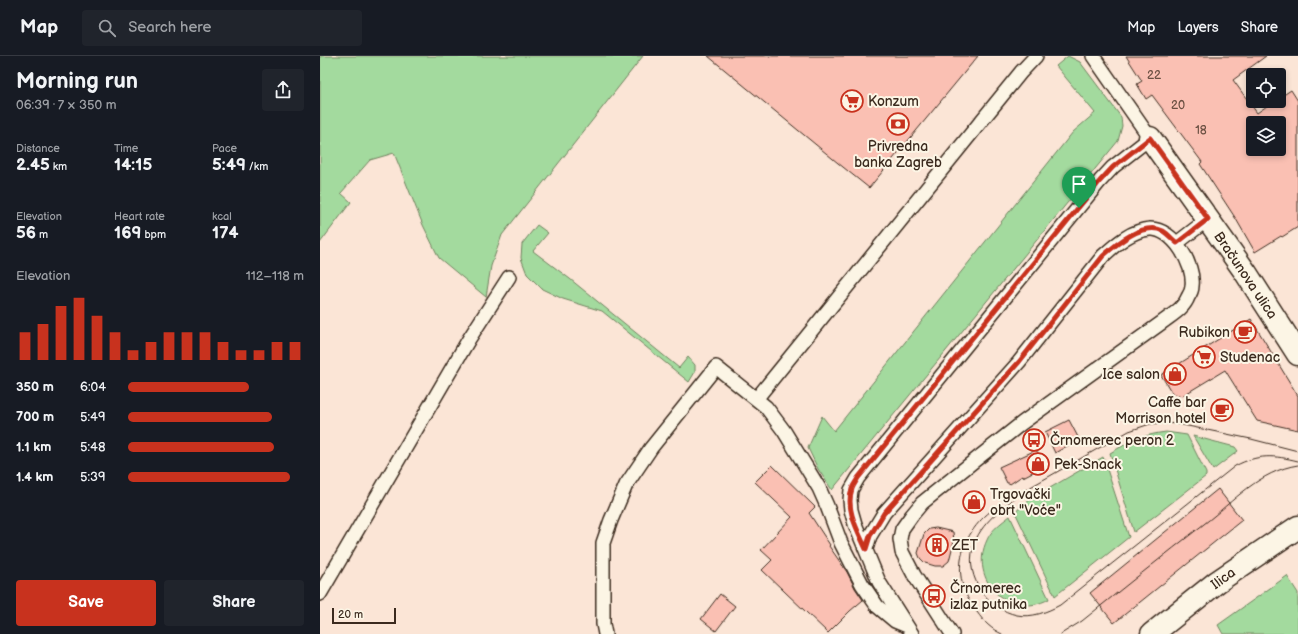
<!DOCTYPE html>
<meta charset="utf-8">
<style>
:root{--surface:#171b24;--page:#20242c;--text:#f1f3f6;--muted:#9ea1a6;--line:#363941;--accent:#c8321e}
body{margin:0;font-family:"Balsamiq Sans",sans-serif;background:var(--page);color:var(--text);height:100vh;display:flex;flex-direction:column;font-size:15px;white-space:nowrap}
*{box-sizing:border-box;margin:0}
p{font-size:13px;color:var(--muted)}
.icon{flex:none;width:22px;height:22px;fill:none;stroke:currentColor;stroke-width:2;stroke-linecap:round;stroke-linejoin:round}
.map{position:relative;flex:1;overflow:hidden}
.sheet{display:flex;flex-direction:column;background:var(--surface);width:320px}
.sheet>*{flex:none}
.buttons{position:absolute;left:926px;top:12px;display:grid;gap:8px}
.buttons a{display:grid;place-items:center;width:40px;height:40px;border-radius:4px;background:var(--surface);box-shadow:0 2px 6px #0003;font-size:20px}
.scale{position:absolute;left:12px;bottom:10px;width:64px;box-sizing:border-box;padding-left:4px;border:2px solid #3b2a1e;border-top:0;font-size:11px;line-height:14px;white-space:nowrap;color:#3b2a1e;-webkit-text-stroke:3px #fcf5e5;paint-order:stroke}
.pin{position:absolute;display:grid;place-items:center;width:34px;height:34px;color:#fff;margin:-41px -17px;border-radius:50% 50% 50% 0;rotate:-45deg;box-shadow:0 0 4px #0007}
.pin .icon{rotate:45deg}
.round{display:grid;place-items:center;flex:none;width:42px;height:42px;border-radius:4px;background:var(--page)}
.headline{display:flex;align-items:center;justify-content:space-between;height:68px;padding:0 16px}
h1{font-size:22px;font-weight:800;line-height:30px}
.figures{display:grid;grid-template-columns:repeat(3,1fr);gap:6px;height:68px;padding:4px 16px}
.figures div{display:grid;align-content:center}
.figures b{font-size:17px;font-weight:800}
.figures small{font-size:11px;font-weight:400}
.figures p{font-size:11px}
.chart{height:112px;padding:8px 16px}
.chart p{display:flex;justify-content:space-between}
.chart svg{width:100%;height:72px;margin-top:4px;stroke:var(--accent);stroke-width:6}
.button{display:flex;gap:8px;margin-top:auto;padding:8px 16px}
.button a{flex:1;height:46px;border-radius:4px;background:var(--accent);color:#fff;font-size:16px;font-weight:800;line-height:46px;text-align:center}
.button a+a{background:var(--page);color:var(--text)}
ul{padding:0 16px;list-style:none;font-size:13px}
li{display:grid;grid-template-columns:64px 48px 1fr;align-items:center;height:30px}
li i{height:10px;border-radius:5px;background:var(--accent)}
header{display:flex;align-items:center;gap:24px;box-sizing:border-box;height:56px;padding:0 20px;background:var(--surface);border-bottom:1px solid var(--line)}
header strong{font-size:19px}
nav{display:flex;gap:22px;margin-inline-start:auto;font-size:14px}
.search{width:280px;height:36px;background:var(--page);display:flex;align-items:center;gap:10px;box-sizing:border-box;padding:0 14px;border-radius:4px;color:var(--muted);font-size:15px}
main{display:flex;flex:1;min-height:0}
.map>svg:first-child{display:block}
</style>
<header>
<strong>Map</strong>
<div class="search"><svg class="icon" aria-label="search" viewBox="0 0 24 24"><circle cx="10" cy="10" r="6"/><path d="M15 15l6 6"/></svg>Search here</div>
<nav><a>Map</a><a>Layers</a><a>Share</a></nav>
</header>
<main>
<section class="sheet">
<div class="headline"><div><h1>Morning run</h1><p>06:39 · 7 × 350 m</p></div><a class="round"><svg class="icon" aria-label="share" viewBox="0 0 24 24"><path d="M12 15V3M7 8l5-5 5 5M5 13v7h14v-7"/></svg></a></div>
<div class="figures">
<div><p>Distance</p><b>2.45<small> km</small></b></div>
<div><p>Time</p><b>14:15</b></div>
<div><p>Pace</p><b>5:49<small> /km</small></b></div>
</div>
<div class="figures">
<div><p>Elevation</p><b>56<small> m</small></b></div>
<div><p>Heart rate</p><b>169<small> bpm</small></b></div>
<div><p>kcal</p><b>174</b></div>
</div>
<div class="chart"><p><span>Elevation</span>112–118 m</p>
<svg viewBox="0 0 160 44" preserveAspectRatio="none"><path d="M5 44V27M15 44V22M25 44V11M35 44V6M45 44V17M55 44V27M65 44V38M75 44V33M85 44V27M95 44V27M105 44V27M115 44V33M125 44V38M135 44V38M145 44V33M155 44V33"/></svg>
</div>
<ul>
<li><b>350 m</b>6:04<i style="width:69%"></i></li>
<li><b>700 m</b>5:49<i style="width:82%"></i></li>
<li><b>1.1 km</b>5:48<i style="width:83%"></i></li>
<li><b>1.4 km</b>5:39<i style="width:92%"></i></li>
</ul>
<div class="button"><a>Save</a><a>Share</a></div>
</section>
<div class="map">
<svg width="978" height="578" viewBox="0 0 978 578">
<rect width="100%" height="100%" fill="#fbe5d6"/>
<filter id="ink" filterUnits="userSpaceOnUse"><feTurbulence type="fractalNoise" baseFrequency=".025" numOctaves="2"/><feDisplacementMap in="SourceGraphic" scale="8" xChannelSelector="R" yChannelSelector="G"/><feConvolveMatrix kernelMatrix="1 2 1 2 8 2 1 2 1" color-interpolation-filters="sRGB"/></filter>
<g filter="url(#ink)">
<path fill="#a3da9e" stroke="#6f825e" d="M0 0H323L182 179 171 210 166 241 119 202 103 169 74 97 50 104 21 137 31 146 0 187Z
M748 0 760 6 801 61 802 70 798 85 512 434 498 413 488 392 502 360 514 375 753 76 775 57 736 10Z
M217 169 228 177 213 195 250 223 359 312 368 301 375 309V316L369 326 282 255 243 243 222 233 207 218 201 202 202 188Z
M846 376 867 379 886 417V420L814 476 790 397C811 385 822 379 846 376Z
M873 380 915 391 918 395 893 414Z
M783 401 809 481 735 540 695 456 711 443Z
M690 460 729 543C689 565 648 524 667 484 671 474 681 467 690 460Z
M967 520 978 537V578H903L898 569Z"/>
<path fill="#fac0b3" stroke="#3b2a1e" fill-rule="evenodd" d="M388 0H658L549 132 518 107Z
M806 0H946L913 24 937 57 954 45H959V42L971 34 978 45V171L962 181 961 180 935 196 916 163 880 108 882 106 832 39 826 43 817 28 822 25ZM933 67H959V93H933Z
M931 263 978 340V374L937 365 905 314 862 340 852 337 841 319Z
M749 364 759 383 735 397 725 376Z
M716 394 726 409 703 421 702 420 690 428 689 427H687L679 411Z
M452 409 495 451 489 457 510 489 509 490 527 516 535 532 543 544 530 555 508 577 442 514 452 504 441 494 472 461 435 426Z
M898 433 922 464 794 567 770 537Z
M616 472 633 476 634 485 629 505 623 510H615L605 507 600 502 598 497 604 478 609 473Z
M400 538 415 550 396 575 381 563Z"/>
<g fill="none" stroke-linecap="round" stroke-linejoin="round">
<g stroke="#3b2a1e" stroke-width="16">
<path id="lane" d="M857 187 888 163
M437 342 701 16 716 0
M546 493 550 480 564 457 699 306 783 200C796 188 812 174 830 173 853 172 875 209 872 230 872 233 870 238 868 241 864 252 853 258 844 265L702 367 654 405 602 447 592 459 582 473 580 483 582 496 594 519 632 578
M0 538 149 283 189 221
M285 578 283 568V487L291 464 306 429 331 392 396 311 446 351 464 375 499 432 507 450 521 487 542 528 557 550 575 565 587 570
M592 578 559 526 535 468 531 454 530 444 531 434 538 422 780 125 793 111 830 82 773 0"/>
</g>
<g stroke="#3b2a1e" stroke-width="25">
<path id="street" d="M830 82 926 217 978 298"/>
</g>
<g stroke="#3b2a1e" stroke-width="25">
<path id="secondary" d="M832 578 897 526 978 471"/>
</g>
<use href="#lane" stroke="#fcf5e5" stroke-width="13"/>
<use href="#street" stroke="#fcf5e5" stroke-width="22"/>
<use href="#secondary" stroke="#fcf5e5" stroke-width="22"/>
<path stroke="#3b2a1e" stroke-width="1" d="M705 434C685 450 659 467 653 492 645 522 668 553 697 559 712 562 727 556 740 549L915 410C938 398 954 399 978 405
M700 437 809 375 830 368 844 367 858 368 931 383 978 395
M681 448C641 472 626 518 657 556 664 566 671 573 682 578
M741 578 762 565C803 532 843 500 884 468 914 445 939 415 978 409"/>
</g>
</g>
<g fill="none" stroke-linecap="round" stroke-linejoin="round" filter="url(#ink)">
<g stroke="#fff" stroke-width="8">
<path id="route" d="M830 82 888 163 857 187C853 184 848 178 843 175 824 165 796 188 783 200L699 306 564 457 550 480 546 493C538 475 525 453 532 433 533 429 536 426 538 422L780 125 793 111Z"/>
</g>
<use href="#route" stroke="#c8321e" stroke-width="5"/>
</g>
<defs>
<g id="supermarket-ring" transform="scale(1.15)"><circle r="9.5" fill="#fcf5e5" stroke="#c8321e" stroke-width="1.5"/><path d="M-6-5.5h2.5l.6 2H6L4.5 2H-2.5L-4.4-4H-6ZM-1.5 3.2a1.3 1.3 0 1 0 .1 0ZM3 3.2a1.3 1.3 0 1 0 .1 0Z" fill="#c8321e"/></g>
<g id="bank-ring" transform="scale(1.15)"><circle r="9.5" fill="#fcf5e5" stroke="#c8321e" stroke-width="1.5"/><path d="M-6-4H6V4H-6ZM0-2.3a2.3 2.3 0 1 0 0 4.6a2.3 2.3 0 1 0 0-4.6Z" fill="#c8321e"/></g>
<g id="cafe-ring" transform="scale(1.15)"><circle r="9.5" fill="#fcf5e5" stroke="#c8321e" stroke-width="1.5"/><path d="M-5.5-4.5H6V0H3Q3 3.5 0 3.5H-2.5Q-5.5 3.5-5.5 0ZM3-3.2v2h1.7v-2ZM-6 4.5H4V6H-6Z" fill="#c8321e"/></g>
<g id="shop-ring" transform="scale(1.15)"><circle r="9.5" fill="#fcf5e5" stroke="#c8321e" stroke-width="1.5"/><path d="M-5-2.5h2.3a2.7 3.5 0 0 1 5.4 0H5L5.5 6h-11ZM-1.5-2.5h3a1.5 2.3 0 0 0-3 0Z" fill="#c8321e"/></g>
<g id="bus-ring" transform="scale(1.15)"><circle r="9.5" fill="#fcf5e5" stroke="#c8321e" stroke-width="1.5"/><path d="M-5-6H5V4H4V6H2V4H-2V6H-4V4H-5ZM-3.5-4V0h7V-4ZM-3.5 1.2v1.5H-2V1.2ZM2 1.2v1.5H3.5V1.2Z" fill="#c8321e"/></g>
<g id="building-ring" transform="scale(1.15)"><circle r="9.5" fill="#fcf5e5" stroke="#c8321e" stroke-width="1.5"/><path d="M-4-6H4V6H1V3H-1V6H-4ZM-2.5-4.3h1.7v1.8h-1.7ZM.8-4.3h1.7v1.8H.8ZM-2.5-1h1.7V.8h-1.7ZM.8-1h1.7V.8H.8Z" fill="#c8321e"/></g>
</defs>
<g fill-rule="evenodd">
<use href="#supermarket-ring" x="532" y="45"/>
<use href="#bank-ring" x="578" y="68"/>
<use href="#cafe-ring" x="925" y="276"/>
<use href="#supermarket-ring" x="884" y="301"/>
<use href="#shop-ring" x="855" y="318"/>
<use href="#cafe-ring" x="902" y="354"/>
<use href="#bus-ring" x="714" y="384"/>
<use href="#shop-ring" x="718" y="408"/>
<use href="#shop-ring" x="654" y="446"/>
<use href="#building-ring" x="617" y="489"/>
<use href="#bus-ring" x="614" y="540"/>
</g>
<g text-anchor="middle" stroke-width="4" stroke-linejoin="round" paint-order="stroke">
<g font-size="12" fill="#6b5043">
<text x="834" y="23">22</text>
<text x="858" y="53">20</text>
<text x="881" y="78">18</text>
</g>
<g font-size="14" fill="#3b2a1e" stroke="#fcf5e5" text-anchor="start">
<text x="548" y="50">Konzum</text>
<text x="578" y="95" text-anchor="middle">Privredna<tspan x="578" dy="16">banka Zagreb</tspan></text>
<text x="910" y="281" text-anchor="end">Rubikon</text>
<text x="900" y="306">Studenac</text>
<text x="840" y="323" text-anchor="end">Ice salon</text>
<text x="886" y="351" text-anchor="end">Caffe bar<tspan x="886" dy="16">Morrison hotel</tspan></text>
<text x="730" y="389">Črnomerec peron 2</text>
<text x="734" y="413">Pek-Snack</text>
<text x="670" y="443">Trgovački<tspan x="670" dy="16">obrt "Voće"</tspan></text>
<text x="632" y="494">ZET</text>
<text x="630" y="537">Črnomerec<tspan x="630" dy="16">izlaz putnika</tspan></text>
</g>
<g font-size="14" fill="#3b2a1e" stroke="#fcf5e5">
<text transform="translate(926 219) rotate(56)" y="5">Bračunova ulica</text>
<text transform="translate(903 522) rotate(-36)" y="5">Ilica</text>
</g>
</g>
</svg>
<div class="buttons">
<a><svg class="icon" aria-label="locate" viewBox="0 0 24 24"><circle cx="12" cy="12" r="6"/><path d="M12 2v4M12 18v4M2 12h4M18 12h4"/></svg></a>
<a><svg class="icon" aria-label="layers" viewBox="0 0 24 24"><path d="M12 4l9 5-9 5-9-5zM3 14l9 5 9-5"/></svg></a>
</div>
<div class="scale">20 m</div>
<div class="pin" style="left:759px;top:152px;background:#1e9e55"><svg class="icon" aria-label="arrive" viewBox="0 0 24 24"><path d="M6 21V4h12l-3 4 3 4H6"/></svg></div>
</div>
</main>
